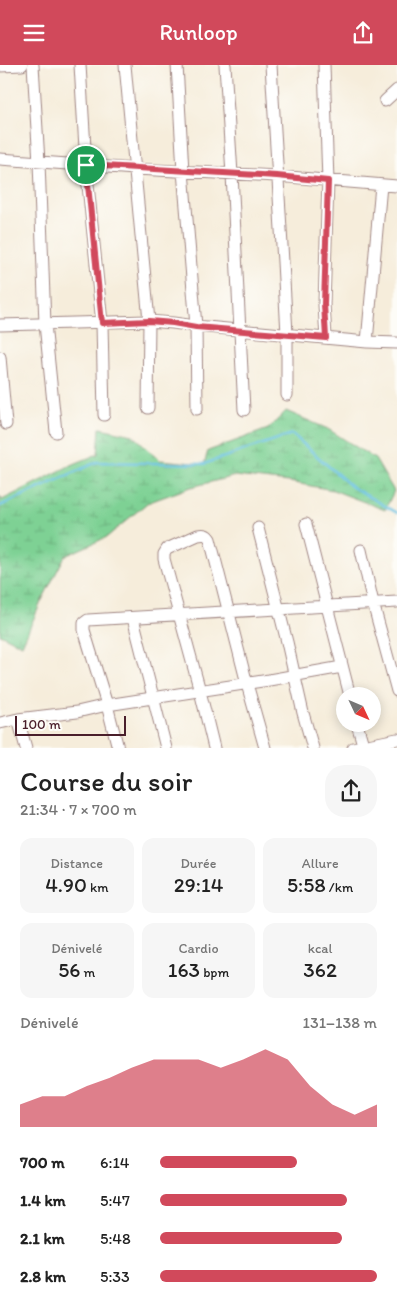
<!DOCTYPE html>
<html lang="fr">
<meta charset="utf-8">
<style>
:root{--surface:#fff;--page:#f6f6f6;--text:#222;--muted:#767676;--accent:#d1495b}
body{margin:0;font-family:Itim,sans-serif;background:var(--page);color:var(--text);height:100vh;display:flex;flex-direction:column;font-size:19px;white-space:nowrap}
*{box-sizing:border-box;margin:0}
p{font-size:16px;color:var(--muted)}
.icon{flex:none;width:28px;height:28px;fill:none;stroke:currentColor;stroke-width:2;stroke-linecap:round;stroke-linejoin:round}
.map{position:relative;height:683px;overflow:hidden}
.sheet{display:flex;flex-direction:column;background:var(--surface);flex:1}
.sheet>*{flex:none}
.needle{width:32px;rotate:134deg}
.tools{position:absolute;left:336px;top:622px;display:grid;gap:10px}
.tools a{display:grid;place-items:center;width:45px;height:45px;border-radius:50%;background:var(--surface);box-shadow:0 2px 12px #0003;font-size:25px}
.scale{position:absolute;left:15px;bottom:12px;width:111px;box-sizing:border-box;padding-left:5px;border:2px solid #4a1f2b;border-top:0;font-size:14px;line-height:18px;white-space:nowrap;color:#4a1f2b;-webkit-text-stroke:4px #fdfcf7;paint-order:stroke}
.pin{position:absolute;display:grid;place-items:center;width:42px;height:42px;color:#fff;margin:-21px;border:2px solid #fff;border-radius:50%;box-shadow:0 1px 5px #0007}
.round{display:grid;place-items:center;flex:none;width:52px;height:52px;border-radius:20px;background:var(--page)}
.headline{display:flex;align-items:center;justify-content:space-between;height:85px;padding:0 20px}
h1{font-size:28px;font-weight:600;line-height:38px}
.metrics{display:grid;grid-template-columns:repeat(3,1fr);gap:8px;height:85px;padding:5px 20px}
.metrics div{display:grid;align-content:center;border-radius:12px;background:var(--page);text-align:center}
.metrics b{font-size:21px;font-weight:600}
.metrics small{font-size:14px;font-weight:400}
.metrics p{font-size:14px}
.chart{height:140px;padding:10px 20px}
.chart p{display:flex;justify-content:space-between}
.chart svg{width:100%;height:90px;margin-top:5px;fill:var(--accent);opacity:.7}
ul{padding:0 20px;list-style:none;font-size:16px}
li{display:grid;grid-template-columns:80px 60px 1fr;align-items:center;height:38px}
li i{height:12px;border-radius:6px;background:var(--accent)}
header{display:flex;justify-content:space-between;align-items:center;height:65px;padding:0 20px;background:var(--accent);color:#fff;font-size:22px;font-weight:600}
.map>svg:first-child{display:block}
</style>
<header><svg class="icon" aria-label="menu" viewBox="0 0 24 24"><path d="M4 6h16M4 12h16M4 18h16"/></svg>Runloop<svg class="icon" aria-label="share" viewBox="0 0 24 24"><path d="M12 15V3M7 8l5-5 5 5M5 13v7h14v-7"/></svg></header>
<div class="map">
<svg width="397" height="683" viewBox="0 0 397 683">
<defs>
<pattern id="wetland-marsh" width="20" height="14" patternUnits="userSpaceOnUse" patternTransform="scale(1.25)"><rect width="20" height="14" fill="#7ed194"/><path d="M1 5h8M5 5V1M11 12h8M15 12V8" fill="none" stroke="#6eb380"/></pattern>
</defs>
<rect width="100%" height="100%" fill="#fdfcf7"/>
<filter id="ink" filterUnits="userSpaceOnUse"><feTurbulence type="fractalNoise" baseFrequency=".02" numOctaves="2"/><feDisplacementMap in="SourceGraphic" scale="10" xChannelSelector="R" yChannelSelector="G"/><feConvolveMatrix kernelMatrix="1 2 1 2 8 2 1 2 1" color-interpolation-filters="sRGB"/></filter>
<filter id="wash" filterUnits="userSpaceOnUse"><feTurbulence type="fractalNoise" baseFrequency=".0096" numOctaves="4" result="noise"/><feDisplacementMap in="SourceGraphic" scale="20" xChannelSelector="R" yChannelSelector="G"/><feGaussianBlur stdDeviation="1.12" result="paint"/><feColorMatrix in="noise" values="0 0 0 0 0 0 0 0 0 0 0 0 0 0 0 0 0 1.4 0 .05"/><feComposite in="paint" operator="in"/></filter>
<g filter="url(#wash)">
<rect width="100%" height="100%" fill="#f6eddb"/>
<path fill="url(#wetland-marsh)" stroke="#647860" d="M286 346 328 364 375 394 394 426 385 445 333 425 289 417 235 411 191 422 147 438 107 472 65 491 42 535 22 580 0 569V431L2 435 71 400 98 389 100 363 133 370 160 395 204 399 208 386 268 364Z"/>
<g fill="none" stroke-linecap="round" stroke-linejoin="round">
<path stroke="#63c0e1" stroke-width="2.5" d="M0 441 97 397 204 399 292 369 352 422 397 448"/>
</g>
</g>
<g filter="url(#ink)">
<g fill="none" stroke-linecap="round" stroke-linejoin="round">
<g stroke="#a08683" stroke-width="13">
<path id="minor" d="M33 0 39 97 45 259 56 367
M80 0 86 100 102 258 104 350
M125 0 149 256 148 343
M177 0 183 106 196 261 197 344
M225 0 232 109 244 345
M271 0 283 197 287 269V330
M324 0 328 116 324 239 326 273
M0 1 22 0
M385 36 397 25
M0 94 135 104 277 111 397 121
M0 260 149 256 173 258 196 261 367 277 397 278
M367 277 381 120
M0 292 6 359
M306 459 350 631
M258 463 287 577 303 648 313 683
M361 485 373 538 397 626
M133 553 166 683
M18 654 26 683
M0 658 18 654 77 647 107 640 269 615 342 602
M357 659 364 683
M118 683 107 640 84 565V558L88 555 397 537
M214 683 200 626 164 494V489L167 484 198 470C204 469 207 469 210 474L247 619 265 683
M353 683 397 674"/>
</g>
<use href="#minor" stroke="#fff" stroke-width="11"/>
</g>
</g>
<g fill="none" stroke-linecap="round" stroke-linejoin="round" filter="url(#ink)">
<g stroke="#fff" stroke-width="10">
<path id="route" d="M86 100 277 111 328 116 324 239 326 273 196 262 173 258 149 256 102 258Z"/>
</g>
<use href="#route" stroke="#d1495b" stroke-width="6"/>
</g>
</svg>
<div class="tools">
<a><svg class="needle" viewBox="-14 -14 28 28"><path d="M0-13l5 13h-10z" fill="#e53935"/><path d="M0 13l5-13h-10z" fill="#767676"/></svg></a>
</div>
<div class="scale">100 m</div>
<div class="pin" style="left:86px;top:100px;background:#1e9e55"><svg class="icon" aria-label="arrive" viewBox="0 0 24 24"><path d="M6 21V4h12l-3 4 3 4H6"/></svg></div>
</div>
<section class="sheet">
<div class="headline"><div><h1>Course du soir</h1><p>21:34 · 7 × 700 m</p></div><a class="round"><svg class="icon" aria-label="share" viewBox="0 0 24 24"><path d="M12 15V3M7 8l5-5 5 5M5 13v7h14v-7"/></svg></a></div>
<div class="metrics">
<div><p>Distance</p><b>4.90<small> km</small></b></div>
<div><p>Durée</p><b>29:14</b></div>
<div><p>Allure</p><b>5:58<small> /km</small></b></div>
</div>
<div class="metrics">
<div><p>Dénivelé</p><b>56<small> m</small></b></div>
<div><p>Cardio</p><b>163<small> bpm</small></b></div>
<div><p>kcal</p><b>362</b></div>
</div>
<div class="chart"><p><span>Dénivelé</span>131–138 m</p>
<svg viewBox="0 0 160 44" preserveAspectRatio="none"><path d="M0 44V33L10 29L20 29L30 24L40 20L50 15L60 11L70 11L80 11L90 15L100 11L110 6L120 11L130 24L140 33L150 38L160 33V44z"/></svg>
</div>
<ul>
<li><b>700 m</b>6:14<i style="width:63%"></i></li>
<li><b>1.4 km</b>5:47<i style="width:86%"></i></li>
<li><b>2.1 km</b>5:48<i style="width:84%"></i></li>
<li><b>2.8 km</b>5:33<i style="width:100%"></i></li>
</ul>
</section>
